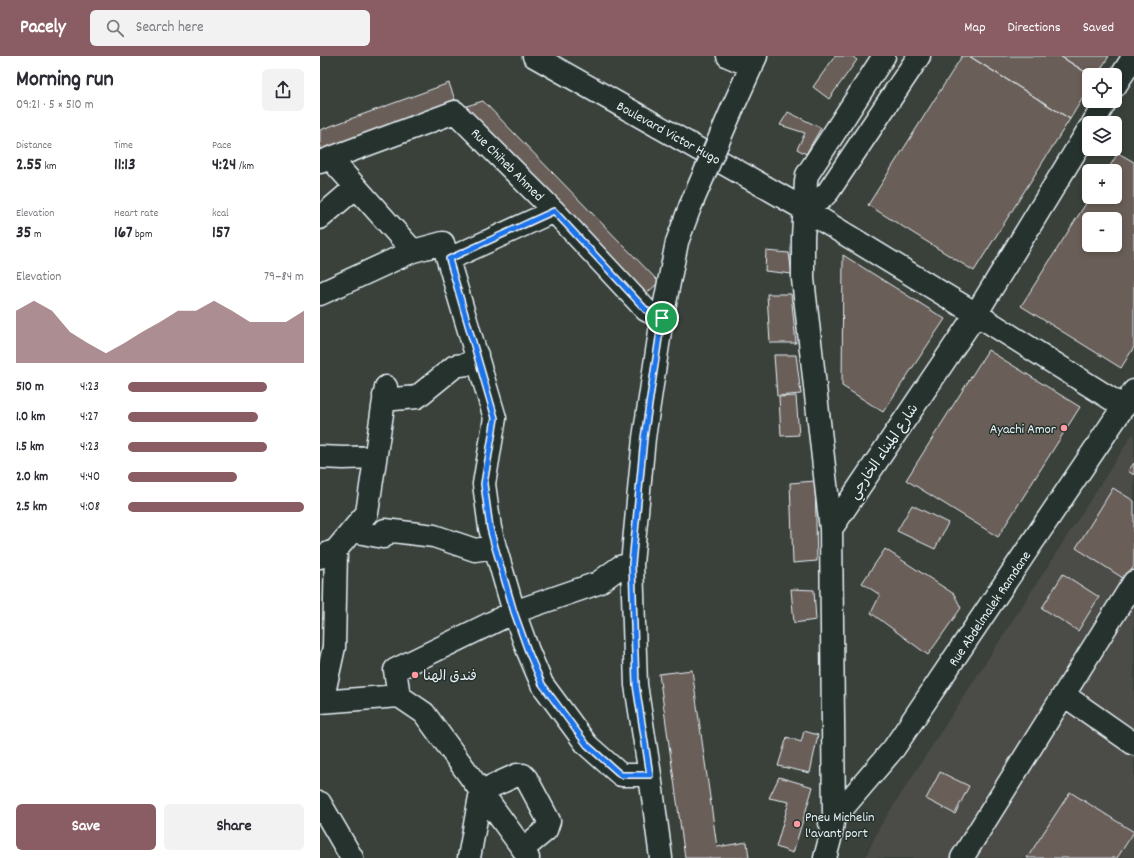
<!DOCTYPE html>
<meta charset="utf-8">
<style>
:root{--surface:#fff;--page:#f2f2f3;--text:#2b2b33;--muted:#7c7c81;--accent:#8a5d65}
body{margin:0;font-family:Dekko,"Playpen Sans Arabic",sans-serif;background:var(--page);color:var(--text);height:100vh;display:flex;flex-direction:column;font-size:15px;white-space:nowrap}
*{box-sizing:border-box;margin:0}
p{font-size:13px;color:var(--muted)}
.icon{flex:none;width:22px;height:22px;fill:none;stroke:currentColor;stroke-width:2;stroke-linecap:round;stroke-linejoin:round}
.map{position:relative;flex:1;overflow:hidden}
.panel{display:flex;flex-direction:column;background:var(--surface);width:320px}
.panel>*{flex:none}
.buttons{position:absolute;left:762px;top:12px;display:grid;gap:8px}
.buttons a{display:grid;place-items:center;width:40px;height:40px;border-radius:6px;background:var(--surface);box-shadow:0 2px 6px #0003;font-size:20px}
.pin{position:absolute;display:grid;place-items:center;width:34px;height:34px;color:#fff;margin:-17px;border:2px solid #fff;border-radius:50%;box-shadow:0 1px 4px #0007}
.round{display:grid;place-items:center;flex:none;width:42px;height:42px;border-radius:6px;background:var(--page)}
.headline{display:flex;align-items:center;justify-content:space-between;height:68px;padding:0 16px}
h1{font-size:22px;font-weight:700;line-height:30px}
.figures{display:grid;grid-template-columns:repeat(3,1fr);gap:6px;height:68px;padding:4px 16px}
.figures div{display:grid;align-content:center}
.figures b{font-size:17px;font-weight:700}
.figures small{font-size:11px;font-weight:400}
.figures p{font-size:11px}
.chart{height:112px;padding:8px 16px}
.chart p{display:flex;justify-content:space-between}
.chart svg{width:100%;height:72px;margin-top:4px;fill:var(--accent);opacity:.7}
.button{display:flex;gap:8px;margin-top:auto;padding:8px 16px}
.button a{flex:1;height:46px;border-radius:6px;background:var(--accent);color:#fff;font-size:16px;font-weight:700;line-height:46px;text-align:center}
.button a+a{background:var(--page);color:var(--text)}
ul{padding:0 16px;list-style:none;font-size:13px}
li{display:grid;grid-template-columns:64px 48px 1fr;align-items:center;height:30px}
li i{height:10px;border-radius:5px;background:var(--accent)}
header{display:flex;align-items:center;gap:24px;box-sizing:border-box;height:56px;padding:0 20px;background:var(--accent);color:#fff}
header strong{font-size:19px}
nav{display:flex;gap:22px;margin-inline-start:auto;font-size:14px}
.search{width:280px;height:36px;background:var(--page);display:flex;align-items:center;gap:10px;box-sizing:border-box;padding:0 14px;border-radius:6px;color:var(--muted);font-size:15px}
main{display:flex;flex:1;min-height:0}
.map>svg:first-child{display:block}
</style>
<header>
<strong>Pacely</strong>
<div class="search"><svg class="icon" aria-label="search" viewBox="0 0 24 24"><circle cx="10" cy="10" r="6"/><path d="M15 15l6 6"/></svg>Search here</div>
<nav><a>Map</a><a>Directions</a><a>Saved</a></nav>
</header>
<main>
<section class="panel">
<div class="headline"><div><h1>Morning run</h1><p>09:21 · 5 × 510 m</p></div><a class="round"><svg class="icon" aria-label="share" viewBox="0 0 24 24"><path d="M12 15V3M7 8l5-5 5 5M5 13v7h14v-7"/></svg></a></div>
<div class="figures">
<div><p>Distance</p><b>2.55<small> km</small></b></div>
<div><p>Time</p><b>11:13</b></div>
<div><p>Pace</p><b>4:24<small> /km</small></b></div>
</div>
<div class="figures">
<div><p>Elevation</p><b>35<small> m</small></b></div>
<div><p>Heart rate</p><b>167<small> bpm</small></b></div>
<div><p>kcal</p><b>157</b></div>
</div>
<div class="chart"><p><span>Elevation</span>79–84 m</p>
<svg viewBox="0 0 160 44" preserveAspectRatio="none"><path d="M0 44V12L10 6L20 12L30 25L40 32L50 38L60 32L70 25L80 19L90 12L100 12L110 6L120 12L130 19L140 19L150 19L160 12V44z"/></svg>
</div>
<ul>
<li><b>510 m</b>4:23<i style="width:79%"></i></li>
<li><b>1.0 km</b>4:27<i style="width:74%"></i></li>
<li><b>1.5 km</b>4:23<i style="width:79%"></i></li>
<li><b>2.0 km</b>4:40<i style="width:62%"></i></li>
<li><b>2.5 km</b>4:08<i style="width:100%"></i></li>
</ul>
<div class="button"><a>Save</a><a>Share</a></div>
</section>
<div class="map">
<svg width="814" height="802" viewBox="0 0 814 802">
<rect width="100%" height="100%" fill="#3a403a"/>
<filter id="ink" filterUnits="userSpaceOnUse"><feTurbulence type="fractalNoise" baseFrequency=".025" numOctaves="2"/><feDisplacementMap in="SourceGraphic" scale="8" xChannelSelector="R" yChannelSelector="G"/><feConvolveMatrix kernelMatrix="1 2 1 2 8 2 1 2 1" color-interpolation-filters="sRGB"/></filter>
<g filter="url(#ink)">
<path fill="#4b4c47" d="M814 376V802H545L559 772Z"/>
<path fill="#6a5e59" stroke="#e8f1f8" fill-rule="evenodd" d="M515 0H532L537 4 509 43 493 31Z
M642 0H649L750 63 654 215 548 149Z
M649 0H740L770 19H769V32L750 63Z
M740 0H789L777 19H770Z
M129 27 135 44 0 95V74Z
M163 45 339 226 325 239 140 52Z
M468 56 501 72 486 98 477 93 485 77 460 69Z
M798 97 814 106V291L801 312 701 250 770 141H795V115H787ZM769 163H795V189H769Z
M446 195 469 197 472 218 445 215Z
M523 199 625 263 563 356 522 330Z
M447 238H471L476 287H450Z
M668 294 760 351 678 481 586 424Z
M454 299H476L481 338 457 340Z
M476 340 479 379 461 380 459 341Z
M814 407V419L808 415Z
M495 425 497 505 473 507 470 427Z
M793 432 814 445V510L806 524 756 492Z
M592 449 628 467 615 493 577 475Z
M565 493 634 538 641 552 608 599 551 557 560 539 542 527Z
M743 518 779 541 758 575 722 552Z
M471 533 494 534 496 564 474 567Z
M372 614 397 791 427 786 429 802H365L339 618Z
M484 675 498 679 490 717 458 710 467 681 481 686Z
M620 716 649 730 635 758 606 743Z
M459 721 493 731 473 797 456 791 469 746 449 742Z
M750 736 814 776 797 802H707Z"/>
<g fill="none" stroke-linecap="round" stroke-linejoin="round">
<g stroke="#e8f1f8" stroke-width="25">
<path id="minor" d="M214 0 484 153 656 258 804 351
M408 0 432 10
M795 30 814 0
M413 51 436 0
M773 67 786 45
M10 102 93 195
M0 106 135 56 234 155 326 254 342 262
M484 153 502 142 508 136 599 0
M0 162 36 131
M129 203 234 155
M0 238 93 195 123 187 175 362 164 428 170 472 175 491 194 556 208 595 222 628 267 689 301 719H330
M64 340 74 343 97 341 135 310 148 308 157 299
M0 401 24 402 55 401
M511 473 483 223V182L486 125 487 119 564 0
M33 475 63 481 65 474 114 480 155 494 175 491
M0 501 16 494 47 457 66 331
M744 639 814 688
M0 646 79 640
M2 646 14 591 16 494
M0 747 32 802
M510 767 574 692 814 335
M149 802 161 735 197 719H203L206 722 229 765 226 774 203 793
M208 802 203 793 104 657 79 640 75 614 194 556 278 527 300 511 312 508
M341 802 330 719 316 629 312 508 324 382 342 262 357 186 370 151
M505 802 510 783 514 761 511 473 656 258 769 73
M642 802 814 526"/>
</g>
<use href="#minor" stroke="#26332d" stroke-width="22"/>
<g stroke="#e8f1f8" stroke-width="25" stroke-linecap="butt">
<path id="minor-bridge" d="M370 151 413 51"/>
</g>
<use href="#minor-bridge" stroke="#26332d" stroke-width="22"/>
</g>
</g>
<g fill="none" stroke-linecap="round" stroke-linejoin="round" filter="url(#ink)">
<g stroke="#fff" stroke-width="8">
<path id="route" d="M234 155 326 254 342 262 324 382 312 508 316 629 330 719H301L267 689 222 628 208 595 194 556 175 491 170 472 164 428 175 362 129 203Z"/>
</g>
<use href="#route" stroke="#1a73e8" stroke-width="5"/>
</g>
<g fill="#ff9aa2" stroke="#26332d" stroke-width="1.5">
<circle cx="744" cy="372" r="4"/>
<circle cx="95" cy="619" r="4"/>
<circle cx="477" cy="768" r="4"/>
</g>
<g text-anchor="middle" stroke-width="3" stroke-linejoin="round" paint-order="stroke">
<g font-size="14" fill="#e8f1f8" stroke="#26332d">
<text transform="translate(349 76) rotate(29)" y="5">Boulevard Victor Hugo</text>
<text transform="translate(188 108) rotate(45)" y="5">Rue Chiheb Ahmed</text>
<text transform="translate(563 395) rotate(-56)" y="5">شارع الميناء الخارجي</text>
<text transform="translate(669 552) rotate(-56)" y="5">Rue Abdelmalek Ramdane</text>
</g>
<g font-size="14" fill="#e8f1f8" stroke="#26332d" text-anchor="start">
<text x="736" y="377" text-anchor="end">Ayachi Amor</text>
<text x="103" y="624">فندق الهنا</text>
<text x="485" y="765">Pneu Michelin<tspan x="485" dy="16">l'avant port</tspan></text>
</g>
</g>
</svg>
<div class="buttons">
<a><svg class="icon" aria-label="locate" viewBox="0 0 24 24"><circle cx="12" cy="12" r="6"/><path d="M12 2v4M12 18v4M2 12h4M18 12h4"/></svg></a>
<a><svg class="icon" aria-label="layers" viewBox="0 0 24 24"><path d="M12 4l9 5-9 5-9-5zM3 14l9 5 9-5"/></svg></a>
<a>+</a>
<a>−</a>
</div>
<div class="pin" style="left:342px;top:262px;background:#1e9e55"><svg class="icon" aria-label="arrive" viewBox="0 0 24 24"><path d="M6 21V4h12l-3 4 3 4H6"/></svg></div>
</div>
</main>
